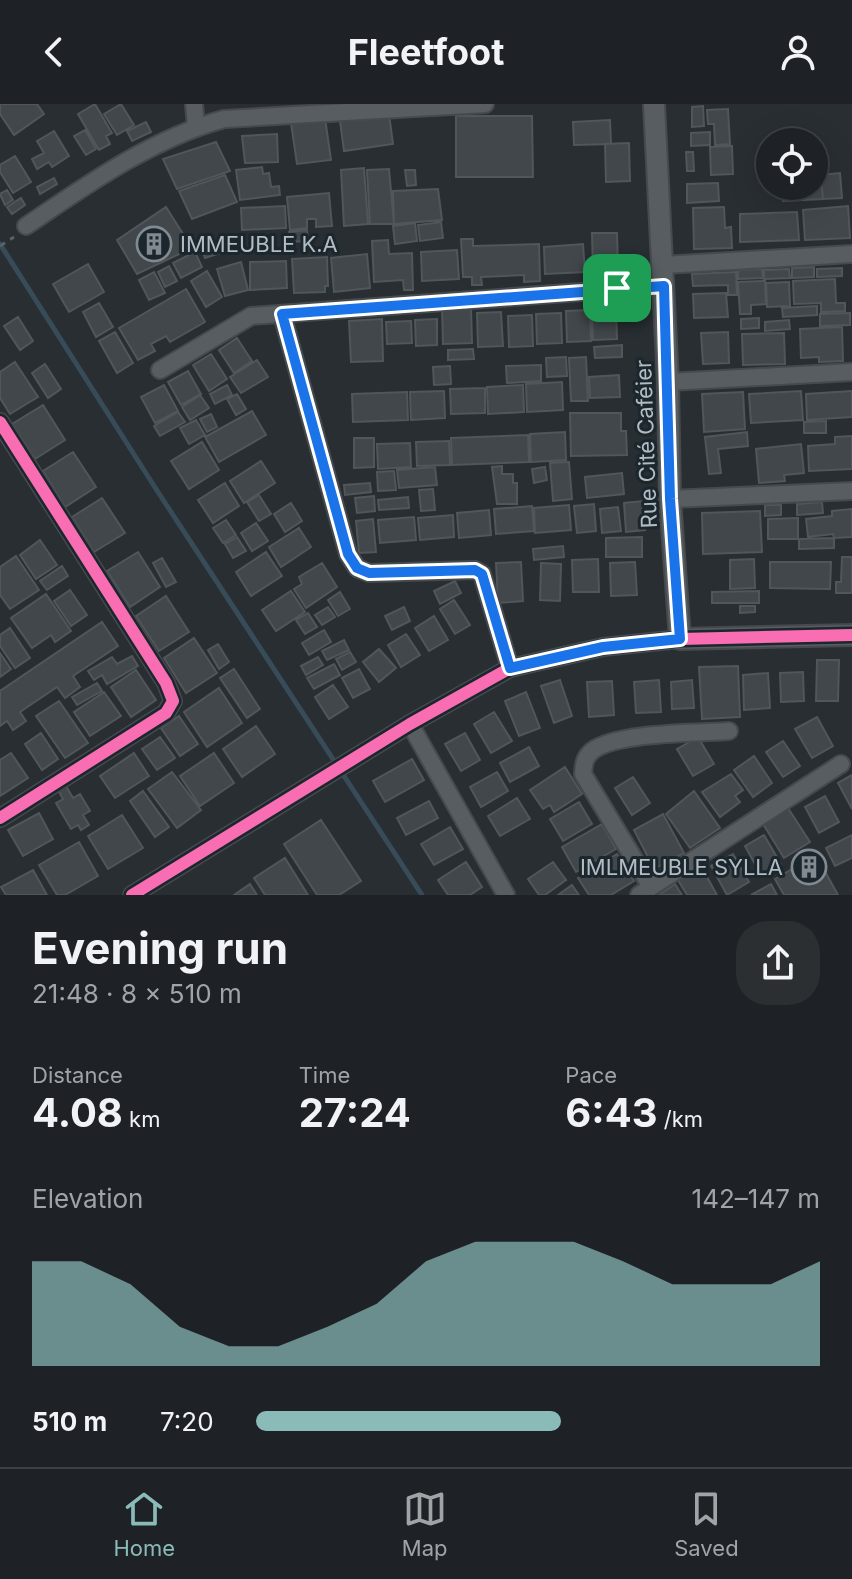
<!DOCTYPE html>
<meta charset="utf-8">
<style>
:root{--surface:#1e2226;--page:#2b2f32;--text:#f1f3f6;--muted:#a1a4a7;--line:#3c3f43;--accent:#8bbbb9}
body{margin:0;font-family:Inter,sans-serif;background:var(--page);color:var(--text);height:100vh;display:flex;flex-direction:column;font-size:30px;white-space:nowrap}
*{box-sizing:border-box;margin:0}
p{font-size:26px;color:var(--muted)}
.icon{flex:none;width:44px;height:44px;fill:none;stroke:currentColor;stroke-width:2;stroke-linecap:round;stroke-linejoin:round}
.map{position:relative;height:791px;overflow:hidden}
.side{display:flex;flex-direction:column;background:var(--surface);flex:1}
.side>*{flex:none}
.fabs{position:absolute;left:756px;top:24px;display:grid;gap:16px}
.fabs a{display:grid;place-items:center;width:72px;height:72px;border-radius:50%;background:var(--surface);box-shadow:0 8px 32px #0002,0 0 0 2px var(--line);font-size:40px}
.pin{position:absolute;display:grid;place-items:center;width:68px;height:68px;color:#fff;margin:-34px;border-radius:16px;box-shadow:0 4px 12px #0006}
.round{display:grid;place-items:center;flex:none;width:84px;height:84px;border-radius:32px;background:var(--page)}
.head{display:flex;align-items:center;justify-content:space-between;height:136px;padding:0 32px}
h1{font-size:44px;font-weight:700;line-height:60px}
.stats{display:grid;grid-template-columns:repeat(3,1fr);gap:12px;height:136px;padding:8px 32px}
.stats div{display:grid;align-content:center}
.stats b{font-size:40px;font-weight:700}
.stats small{font-size:22px;font-weight:400}
.stats p{font-size:22px}
.chart{height:224px;padding:16px 32px}
.chart p{display:flex;justify-content:space-between}
.chart svg{width:100%;height:144px;margin-top:8px;fill:var(--accent);opacity:.7}
ul{padding:0 32px;list-style:none;font-size:26px}
li{display:grid;grid-template-columns:128px 96px 1fr;align-items:center;height:60px}
li i{height:20px;border-radius:10px;background:var(--accent)}
header{display:flex;justify-content:space-between;align-items:center;height:104px;padding:0 32px;background:var(--surface);font-size:36px;font-weight:700}
.menu{display:flex;justify-content:space-around;align-items:center;height:112px;border-top:2px solid var(--line);background:var(--surface);font-size:22px;color:var(--muted)}
.menu a{display:grid;justify-items:center;gap:4px}
.menu .active{color:var(--accent)}
.map>svg:first-child{display:block}
</style>
<header><svg class="icon" aria-label="back" viewBox="0 0 24 24"><path d="M15 5l-7 7 7 7"/></svg>Fleetfoot<svg class="icon" aria-label="person" viewBox="0 0 24 24"><circle cx="12" cy="8" r="4"/><path d="M4 21q1-7 8-7t8 7"/></svg></header>
<div class="map">
<svg width="852" height="791" viewBox="0 0 852 791">
<rect width="100%" height="100%" fill="#282e32"/>
<g fill="none" stroke-linecap="round" stroke-linejoin="round">
<path stroke="#374b59" stroke-width="5" d="M0 140 156 385 422 791"/>
</g>
<path fill="#41474a" stroke="#50565a" stroke-width="2" d="M0 0H37L44 10 14 31 0 10Z
M95 0 112 29 106 32 110 40 99 46 78 10Z
M121 0 134 21 117 31 104 10Z
M703 2 704 22 692 23V3Z
M728 5 730 40 715 41 714 20H708L707 6Z
M389 10 393 40 344 47 340 17Z
M456 12H532L533 73H456Z
M325 14 331 56 297 60 291 19Z
M610 16 611 40 574 41 573 18Z
M146 18 151 28 132 37 127 27Z
M85 26 96 45 86 51 74 32Z
M54 27 69 52 52 63 49 58 37 65 32 55 44 49 37 37Z
M710 28V41L691 42V29Z
M277 30 278 58 245 59 242 32Z
M216 38 230 67 177 85 163 55Z
M629 39 630 77 606 78 605 40Z
M732 42 733 70 711 71 710 43Z
M686 48H693L694 67H687Z
M15 52 31 78 13 89 0 68V61Z
M262 63 263 70 269 69 271 83 279 82 280 91 240 96 236 66Z
M364 64 368 120 344 122 341 66Z
M389 65 394 120H370L367 66Z
M405 66H415L416 81 407 82Z
M840 69 842 94 823 95 821 71Z
M225 71 237 98 192 115 179 87Z
M54 74 57 80 40 90 37 83Z
M821 74 823 95 783 97V82H814V75Z
M718 79 719 97 687 99V80Z
M438 85 442 116 394 120 393 87Z
M7 86 13 96 5 101 0 90Z
M329 89 332 122 316 123V115H307V124L290 126 287 93Z
M21 94 25 101 12 110 7 103Z
M285 102 286 124 242 126 241 104Z
M848 102 850 134 805 136 803 106Z
M166 103 192 144 137 170 117 136Z
M724 103 725 124 731 123 732 144 694 145 693 104Z
M797 108 799 136 740 138V110Z
M441 118 443 134 420 137 418 121Z
M415 119 417 137 395 140 393 122Z
M307 126 308 137 290 138 289 128Z
M592 129H617L618 166 593 167Z
M461 135H473V142L539 140 540 177 524 178V171L481 173 482 181H472V173H463Z
M230 136 233 145 205 154 202 145Z
M388 136 389 150 412 149 413 186H404L403 176 374 178 372 137Z
M583 140 585 168 545 170 544 143Z
M457 146 459 175 422 177 421 148Z
M195 148 202 163 181 174 173 159Z
M367 150 370 184 334 188 331 154Z
M327 153 328 182H325V188L294 189 292 155Z
M286 157 287 184 250 186V158Z
M241 158 248 186 225 192 217 165Z
M88 160 104 188 69 208 53 180Z
M169 162 177 177 165 183 158 168Z
M814 163V173L792 174V164Z
M842 164V172L817 173V165Z
M762 165 763 174 738 175V166Z
M789 165 790 174 764 175V166Z
M207 167 222 193 206 203 191 177Z
M154 168 165 189 149 196 139 176Z
M736 168 737 191H728V181L693 182 692 170Z
M835 175 836 199H845V207L821 208V199L794 200 793 177Z
M765 177 766 200 751 201V210H740L738 178Z
M789 178 790 202 767 203 766 179Z
M186 185 205 218 170 238 166 232 151 240 155 247 138 256 119 224Z
M726 189 728 213 694 214 693 190Z
M99 199 113 223 96 233 83 208Z
M817 202V211L783 213 782 204Z
M471 203 472 239 443 240 442 204Z
M590 206 591 237 567 238 566 207Z
M616 207 617 235 593 236 592 208Z
M501 208 503 242 478 243 477 209Z
M561 209 562 239 537 240 536 210Z
M850 209V221L820 222V210Z
M532 211 533 242 509 243 508 212Z
M18 213 33 237 20 246 4 222Z
M759 214V224L741 225V215Z
M382 215 383 257 351 258 349 217Z
M437 215V241L416 242 415 216Z
M789 216 790 225 765 227V218Z
M411 217 412 239 387 240 386 218Z
M842 223 843 257 819 258V253L801 254 800 225Z
M115 228 133 259 117 269 99 237Z
M728 228 729 259 703 260 701 229Z
M784 229 785 260 743 261 742 230Z
M237 234 252 257 234 269 219 246Z
M622 241V253L595 254 594 243Z
M473 245 474 255 448 256V246Z
M211 250 227 275 209 287 193 261Z
M566 253 567 272 547 273 546 254Z
M586 253 588 297H571L569 254Z
M257 256 268 273 241 289 230 273Z
M15 258 38 293 10 310 0 294V268Z
M45 260 61 285 48 294 32 269Z
M541 261V277L507 279 506 262Z
M450 262 451 280 434 281 433 263Z
M188 267 201 290 181 301 168 278Z
M619 271 620 293 590 294 589 273Z
M562 278 563 306 527 308 526 280Z
M164 281 178 307 155 319 141 293Z
M227 281 232 291 215 300 210 290Z
M523 281 524 308 488 310 487 283Z
M485 284V309L451 310 450 285Z
M444 287 445 314 411 316 410 288Z
M801 287 803 316 751 319 749 290Z
M852 287V313L807 316 806 290Z
M407 288 408 316 353 318 352 290Z
M743 288 745 325 704 328 702 290Z
M237 290 246 305 236 311 227 295Z
M200 291 209 304 190 316 182 303Z
M43 301 65 336 35 355 12 320Z
M252 307 266 331 219 358 205 333Z
M178 308 185 318 160 332 154 322Z
M570 309H621V327H626L627 351 571 352Z
M211 310 217 323 207 328 200 315Z
M196 316 205 331 189 340 180 324Z
M826 317V329H804V318Z
M565 328 566 356 531 358 530 330Z
M747 328 748 342 718 345 721 369 709 370 705 333Z
M528 331 529 358 452 361 451 334Z
M852 332V365L809 367 808 342 835 340V333Z
M354 334H374V363L354 364Z
M449 337 450 361 417 362 416 338Z
M202 338 219 366 189 385 171 357Z
M410 339 411 363 378 365 377 340Z
M801 340 804 369 784 371 785 377 759 379 756 345Z
M73 348 96 383 65 403 43 367Z
M261 357 275 379 244 399 230 377Z
M569 358 572 395 553 397 550 359Z
M502 362V370H513V379H517V400H497L492 363Z
M435 363 437 381 399 384 397 366Z
M545 363 547 376 534 379 532 365Z
M394 367 396 386 378 387 377 368Z
M622 369 624 390 587 394 585 373Z
M225 379 239 402 213 419 198 396Z
M370 379 371 388 345 391 344 381Z
M433 385 435 406 421 407 419 386Z
M259 391 271 410 259 417 247 398Z
M374 392 375 407 357 409 355 394Z
M408 393 409 404 379 406 378 396Z
M102 394 125 429 94 448 72 413Z
M643 397 645 426 626 428 624 399Z
M822 398 823 409 797 411V400Z
M291 399 302 417 285 428 274 410Z
M594 400 596 427 577 429 574 402Z
M569 401 571 426 535 429 534 404Z
M765 401H781V411L765 412Z
M532 402 534 427 496 430 494 405Z
M618 403 621 427 602 429 600 405Z
M852 405V433L834 434 833 430 808 433 806 415 832 412V407Z
M489 406 491 431 459 434 457 409Z
M760 407 762 448 703 450 702 409Z
M453 411 454 433 420 436 418 414Z
M414 413 416 436 380 439 378 416Z
M798 414V435H768V415Z
M373 415 376 448 359 449 356 417Z
M226 416 236 431 223 439 213 424Z
M256 419 268 437 252 447 241 429Z
M299 424 311 443 281 463 269 443Z
M237 433 246 447 233 454 225 440Z
M642 433V453H606V434Z
M834 434V444L799 445V435Z
M40 436 57 461 36 475 20 451Z
M563 442 564 453 534 456 533 445Z
M138 448 160 483 130 503 107 467Z
M266 448 282 472 251 492 236 468Z
M16 452 39 486 10 505 0 491V463Z
M842 453H852V489H836V478H841Z
M162 454 176 478 166 483 153 459Z
M598 455 599 488H573L572 456Z
M754 455 755 484 730 485V456Z
M521 458 523 497 498 499 496 459Z
M635 458 637 491 611 492 610 459Z
M770 458H831L830 485 770 484Z
M322 459 337 483 306 504 294 485 302 480 299 473Z
M541 459 561 460 560 497 540 496Z
M62 462 68 472 47 486 40 477Z
M455 477 461 489 440 500 434 487Z
M70 486 87 511 71 522 54 497Z
M291 487 305 508 276 527 262 506Z
M759 487V499H712V488Z
M340 488 350 505 338 512 328 496Z
M46 490 71 527 55 538 51 531 32 544 11 514Z
M166 492 189 528 159 547 136 512Z
M454 496 470 521 455 530 440 505Z
M740 502H755V508L740 509Z
M328 503 335 513 322 521 315 511Z
M404 503 410 517 392 526 385 512Z
M308 509 317 523 305 530 296 516Z
M434 512 448 536 429 547 415 524Z
M102 518 118 542 73 572 80 583 65 594 57 583 20 608 26 617 13 626 7 617 0 622V587Z
M10 524 30 554 15 564 0 542V531Z
M324 526 331 538 309 551 302 539Z
M406 530 420 551 401 563 388 541Z
M194 534 217 569 186 589 164 554Z
M344 536 349 546 327 556 322 547Z
M218 540 229 558 219 565 208 546Z
M379 545 396 564 379 578 363 558Z
M350 548 356 558 342 566 336 555Z
M0 549 11 565 0 573Z
M132 552 138 562 107 580 102 571 94 576 88 567 112 553 117 560Z
M318 553 323 561 306 571 301 562Z
M817 556H839L838 597H816Z
M334 560 340 571 314 585 307 574Z
M738 562 740 613 702 615 699 563Z
M234 565 260 605 247 614 220 574Z
M359 565 370 585 353 594 342 574Z
M136 566 156 596 131 613 111 583Z
M803 568 804 597 781 598 780 569Z
M768 569 770 604 744 606 743 571Z
M560 576 572 612 554 619 541 582Z
M659 576 661 608 636 609 634 578Z
M692 576 694 604 672 605 671 578Z
M612 577 614 611 589 613 587 578Z
M97 579 102 587 77 601 72 593Z
M333 581 348 603 329 615 315 593Z
M219 584 242 619 207 643 184 608Z
M104 588 121 612 90 632 74 608Z
M526 588 540 624 519 632 505 597Z
M59 597 88 639 65 654 36 612Z
M494 608 512 637 491 649 474 620Z
M179 612 198 640 180 652 161 624Z
M817 613 833 642 812 654 795 625Z
M256 622 275 650 242 673 223 645Z
M41 629 58 655 42 666 25 640Z
M465 629 480 656 461 667 445 640Z
M160 633 175 654 157 666 142 645Z
M698 633 714 660 693 672 677 645Z
M783 637 800 662 783 673 766 648Z
M529 643 539 662 510 678 500 659Z
M11 649 28 674 0 692V656Z
M134 649 149 672 115 694 100 672Z
M214 649 234 679 200 702 180 672Z
M754 652 772 679 753 693 734 666Z
M412 655 424 676 385 698 373 677Z
M565 663 582 690 554 708 550 701 543 705 530 686Z
M172 668 201 706 177 724 148 685Z
M497 668 508 687 481 703 470 683Z
M731 670 743 686 735 692 740 698 720 713 702 688Z
M852 671V705L838 679Z
M633 673 650 699 632 711 615 684Z
M66 682 73 694 80 690 90 707 83 711 89 721 81 726 78 721 71 725 56 699 63 695 58 686Z
M143 687 169 723 155 733 130 697Z
M694 687 720 724 690 744 666 710Z
M825 692 839 718 819 729 805 703Z
M517 694 530 715 500 732 488 712Z
M429 697 438 714 406 731 397 714Z
M579 698 592 720 563 737 550 715Z
M788 704 810 738 784 754 763 720Z
M39 709 53 735 23 752 8 726Z
M663 710 684 749 654 765 634 726Z
M122 711 143 744 108 765 88 732Z
M321 716 361 777 339 791H317L284 740Z
M602 720 616 745 576 768 562 743Z
M450 723 463 745 434 761 421 740Z
M764 731 781 760 761 771 745 742Z
M852 731V754L835 762 826 744Z
M79 738 98 772 65 791H57L39 761Z
M617 750 634 777 611 791H589L578 774Z
M733 750 749 778 727 791 711 762Z
M816 751 838 791H784L775 775Z
M285 754 308 791H265L254 774Z
M466 758 482 783 470 791H448L438 776Z
M553 758 566 776 545 791H539L528 775Z
M701 762 717 791H687L678 776Z
M33 766 47 791H6L1 783Z
M250 780 257 791H234Z
M675 780 682 791H659Z
M771 780 777 791H751Z
M572 781 579 791H558Z"/>
<g fill="none" stroke-linecap="round" stroke-linejoin="round">
<g stroke="#464a4d" stroke-width="20">
<path id="minor" d="M194 0 196 23
M26 122C88 80 151 35 224 15L485 0
M663 161 852 150
M282 210 348 450 357 464 369 469 475 466 482 470 510 564
M160 266 251 212 664 182
M668 278 852 268
M0 318 166 579 173 597 166 609 0 714
M670 395 852 387
M410 620 506 791
M651 783 583 670C584 660 584 654 592 647 616 628 697 629 729 627
M132 791 410 620 510 564 603 543 680 535
M639 791 841 660"/>
</g>
<g stroke="#464a4d" stroke-width="24">
<path id="tertiary" d="M654 0 668 278 670 395 680 535 852 531"/>
</g>
<path stroke="#5b6165" stroke-width="3" stroke-dasharray="6 6" stroke-linecap="butt" d="M0 142 14 133"/>
<use href="#minor" stroke="#575d61" stroke-width="16"/>
<use href="#tertiary" stroke="#575d61" stroke-width="20"/>
<g stroke="#1c262d" stroke-width="17">
<path id="cycleway" d="M0 318 166 579 173 597 166 609 0 714
M132 791 410 620 510 564 603 543 680 535 852 531"/>
</g>
<use href="#cycleway" stroke="#f96db3" stroke-width="12"/>
</g>
<g fill="none" stroke-linecap="round" stroke-linejoin="round">
<g stroke="#fff" stroke-width="16">
<path id="route" d="M664 182 670 395 680 535 603 543 510 564 482 470 475 466 369 469 357 464 348 450 282 210Z"/>
</g>
<use href="#route" stroke="#1a73e8" stroke-width="10"/>
</g>
<defs>
<g id="building-ring" transform="scale(1.8)"><circle r="9.5" fill="#1c262d" stroke="#818a91" stroke-width="1.5"/><path d="M-4-6H4V6H1V3H-1V6H-4ZM-2.5-4.3h1.7v1.8h-1.7ZM.8-4.3h1.7v1.8H.8ZM-2.5-1h1.7V.8h-1.7ZM.8-1h1.7V.8H.8Z" fill="#818a91"/></g>
</defs>
<g fill-rule="evenodd">
<use href="#building-ring" x="154" y="140"/>
<use href="#building-ring" x="809" y="763"/>
</g>
<g text-anchor="middle" stroke-width="6" stroke-linejoin="round" paint-order="stroke">
<g font-size="22" fill="#b1bcc4" stroke="#1c262d" text-anchor="start">
<text x="180" y="148">IMMEUBLE K.A</text>
<text x="783" y="771" text-anchor="end">IMLMEUBLE SYLLA</text>
</g>
<g font-size="22" fill="#b1bcc4" stroke="#1c262d">
<text transform="translate(646 340) rotate(-92)" y="8">Rue Cité Caféier</text>
</g>
</g>
</svg>
<div class="fabs">
<a><svg class="icon" aria-label="locate" viewBox="0 0 24 24"><circle cx="12" cy="12" r="6"/><path d="M12 2v4M12 18v4M2 12h4M18 12h4"/></svg></a>
</div>
<div class="pin" style="left:617px;top:184px;background:#1e9e55"><svg class="icon" aria-label="arrive" viewBox="0 0 24 24"><path d="M6 21V4h12l-3 4 3 4H6"/></svg></div>
</div>
<section class="side">
<div class="head"><div><h1>Evening run</h1><p>21:48 · 8 × 510 m</p></div><a class="round"><svg class="icon" aria-label="share" viewBox="0 0 24 24"><path d="M12 15V3M7 8l5-5 5 5M5 13v7h14v-7"/></svg></a></div>
<div class="stats">
<div><p>Distance</p><b>4.08<small> km</small></b></div>
<div><p>Time</p><b>27:24</b></div>
<div><p>Pace</p><b>6:43<small> /km</small></b></div>
</div>
<div class="chart"><p><span>Elevation</span>142–147 m</p>
<svg viewBox="0 0 160 44" preserveAspectRatio="none"><path d="M0 44V12L10 12L20 19L30 32L40 38L50 38L60 32L70 25L80 12L90 6L100 6L110 6L120 12L130 19L140 19L150 19L160 12V44z"/></svg>
</div>
<ul>
<li><b>510 m</b>7:20<i style="width:54%"></i></li>
</ul>
</section>
<nav class="menu">
<a class="active"><svg class="icon" aria-label="home" viewBox="0 0 24 24"><path d="M3 11l9-7 9 7M6 9v11h12V9"/></svg>Home</a>
<a><svg class="icon" aria-label="map" viewBox="0 0 24 24"><path d="M3 6l6-2 6 2 6-2v14l-6 2-6-2-6 2zM9 4v14M15 6v14"/></svg>Map</a>
<a><svg class="icon" aria-label="saved" viewBox="0 0 24 24"><path d="M7 4h10v16l-5-4-5 4z"/></svg>Saved</a>
</nav>
